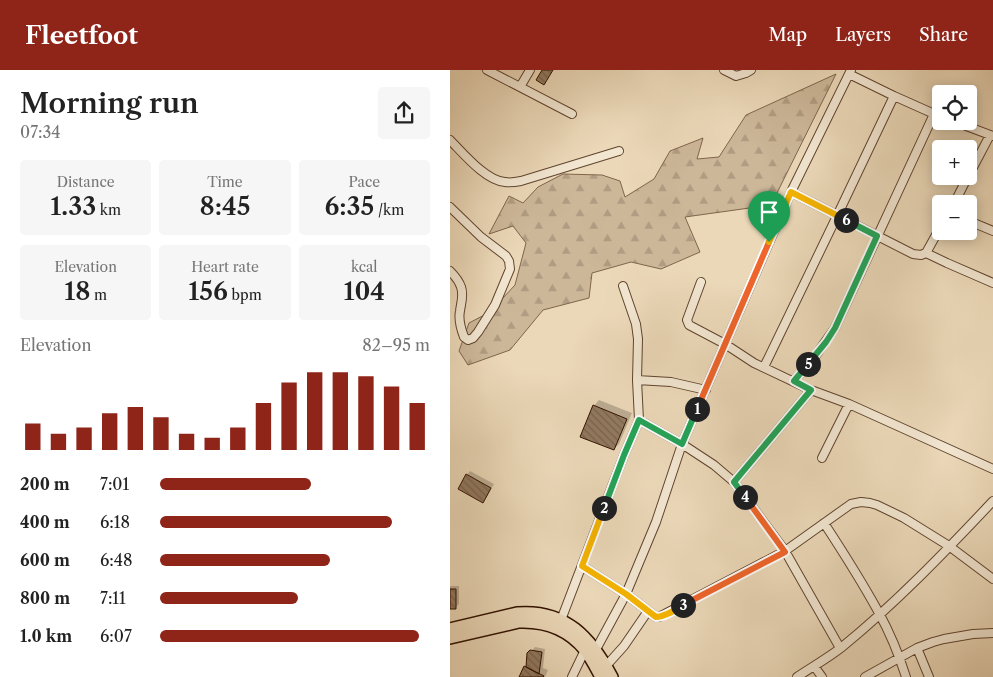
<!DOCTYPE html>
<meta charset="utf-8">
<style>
:root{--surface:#fff;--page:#f6f6f6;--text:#222;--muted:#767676;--accent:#8f2418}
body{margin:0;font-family:"Libre Caslon Text",serif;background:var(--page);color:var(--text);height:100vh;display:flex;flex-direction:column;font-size:19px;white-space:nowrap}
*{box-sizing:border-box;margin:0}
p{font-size:16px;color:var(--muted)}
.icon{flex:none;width:28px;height:28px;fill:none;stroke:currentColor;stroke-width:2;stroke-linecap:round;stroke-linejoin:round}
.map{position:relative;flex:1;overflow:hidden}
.panel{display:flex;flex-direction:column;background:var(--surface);width:450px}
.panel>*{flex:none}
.fabs{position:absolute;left:482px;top:15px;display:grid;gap:10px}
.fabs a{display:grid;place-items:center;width:45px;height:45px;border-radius:5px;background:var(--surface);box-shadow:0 2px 12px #0003;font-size:25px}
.pin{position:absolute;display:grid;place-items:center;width:42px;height:42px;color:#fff;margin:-51px -21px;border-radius:50% 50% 50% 0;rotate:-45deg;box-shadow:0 0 5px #0007}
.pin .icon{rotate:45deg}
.km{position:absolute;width:25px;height:25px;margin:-12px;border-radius:50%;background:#222;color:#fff;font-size:14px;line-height:25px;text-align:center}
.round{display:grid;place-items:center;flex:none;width:52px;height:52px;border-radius:5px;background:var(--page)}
.overview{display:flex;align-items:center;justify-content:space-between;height:85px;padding:0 20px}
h1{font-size:28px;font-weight:600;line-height:38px}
.figures{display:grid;grid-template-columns:repeat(3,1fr);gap:8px;height:85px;padding:5px 20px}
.figures div{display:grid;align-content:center;border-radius:5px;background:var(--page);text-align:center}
.figures b{font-size:25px;font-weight:600}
.figures small{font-size:14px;font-weight:400}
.figures p{font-size:14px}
.chart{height:140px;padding:10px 20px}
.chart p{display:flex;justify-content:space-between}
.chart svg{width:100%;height:90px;margin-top:5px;stroke:var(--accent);stroke-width:6}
ul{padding:0 20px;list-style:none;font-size:16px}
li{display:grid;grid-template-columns:80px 60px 1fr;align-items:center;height:38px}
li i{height:12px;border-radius:6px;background:var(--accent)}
header{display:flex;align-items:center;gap:30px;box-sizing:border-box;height:70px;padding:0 25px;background:var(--accent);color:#fff}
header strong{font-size:24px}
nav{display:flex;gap:28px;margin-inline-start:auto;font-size:18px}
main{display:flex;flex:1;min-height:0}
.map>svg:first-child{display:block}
</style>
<header>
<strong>Fleetfoot</strong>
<nav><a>Map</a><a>Layers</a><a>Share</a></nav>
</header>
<main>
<section class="panel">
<div class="overview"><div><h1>Morning run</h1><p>07:34</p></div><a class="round"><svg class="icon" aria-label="share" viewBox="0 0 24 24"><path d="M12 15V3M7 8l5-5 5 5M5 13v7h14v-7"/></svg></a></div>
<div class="figures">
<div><p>Distance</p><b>1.33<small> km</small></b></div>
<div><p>Time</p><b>8:45</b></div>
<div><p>Pace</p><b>6:35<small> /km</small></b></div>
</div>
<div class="figures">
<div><p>Elevation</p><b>18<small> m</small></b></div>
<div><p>Heart rate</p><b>156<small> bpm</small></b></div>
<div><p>kcal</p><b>104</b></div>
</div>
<div class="chart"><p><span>Elevation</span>82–95 m</p>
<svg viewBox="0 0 160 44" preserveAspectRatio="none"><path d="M5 44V31M15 44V36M25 44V33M35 44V26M45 44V23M55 44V28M65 44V36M75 44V38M85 44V33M95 44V21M105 44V11M115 44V6M125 44V6M135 44V8M145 44V13M155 44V21"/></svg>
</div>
<ul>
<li><b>200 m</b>7:01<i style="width:56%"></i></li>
<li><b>400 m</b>6:18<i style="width:86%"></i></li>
<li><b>600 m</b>6:48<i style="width:63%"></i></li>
<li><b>800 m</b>7:11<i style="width:51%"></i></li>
<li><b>1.0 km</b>6:07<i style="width:96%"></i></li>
</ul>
</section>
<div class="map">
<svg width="543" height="607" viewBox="0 0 543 607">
<defs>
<pattern id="forest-firs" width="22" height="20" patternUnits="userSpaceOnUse" patternTransform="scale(1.25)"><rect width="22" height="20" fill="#ccb799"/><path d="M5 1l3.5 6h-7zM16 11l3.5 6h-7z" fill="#b09c82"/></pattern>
<pattern id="building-back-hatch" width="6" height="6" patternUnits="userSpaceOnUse" patternTransform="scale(1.25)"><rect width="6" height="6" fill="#927960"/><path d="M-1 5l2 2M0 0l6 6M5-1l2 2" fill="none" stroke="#78624d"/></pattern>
</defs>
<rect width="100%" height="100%" fill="#ebd8b8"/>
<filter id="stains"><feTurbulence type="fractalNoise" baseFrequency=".004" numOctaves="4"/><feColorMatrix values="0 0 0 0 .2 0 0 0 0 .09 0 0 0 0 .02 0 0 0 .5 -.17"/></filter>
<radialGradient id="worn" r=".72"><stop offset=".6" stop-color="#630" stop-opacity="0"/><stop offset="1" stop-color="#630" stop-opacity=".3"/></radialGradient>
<path fill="url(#forest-firs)" stroke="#7f654c" d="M386 4 321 135 235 147 250 182 211 199 181 192 142 203 139 228 93 240 60 280 18 295 9 281 19 253 40 242 65 215 76 173 63 156 39 164 59 126 73 133 88 117 113 104 152 105 170 111 175 127 204 109 220 81 253 68 247 89 269 87 296 45Z"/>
<path fill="#0003" d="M149 330 182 343 169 374 164 379 144 336Z
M20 401 44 414 37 427 33 431 17 405Z
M0 516H9V534L5 538H0Z
M85 577 95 579 93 598 98 600 95 607H70L75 597 78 594 79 584Z"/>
<path fill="url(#building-back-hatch)" stroke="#321300" d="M92 0H103L94 15 86 10Z
M143 335 177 349 164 380 130 367Z
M16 404 41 418 33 433 8 419Z
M0 519H6V539H0Z
M80 580 92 582 89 604 76 597 77 583Z
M74 596 94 606 93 607H69Z"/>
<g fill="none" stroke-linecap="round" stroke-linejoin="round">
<g stroke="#60442e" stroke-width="10">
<path id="street" d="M37 0 122 44
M274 0 286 6 296 3 301 0
M399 4 444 26 491 47
M70 17 80 0
M503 51 543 66
M0 70C13 83 36 111 55 112 60 113 66 112 71 111L169 81
M519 105 540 65
M341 122 463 184 471 185 476 183 497 193 543 213
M504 134 518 106
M0 137 31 167 56 186 59 191 60 199 45 235 28 262 23 268 18 270 14 267C11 259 8 250 10 241 11 233 14 225 11 217 9 211 5 206 0 201
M519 151 543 161
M476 183 491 156
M251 212 237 250 239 255 275 274 304 293 361 320 399 334 543 399
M173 216 186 254 188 269 187 310 189 350
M314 297 387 146 444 26
M187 310 221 312 256 320
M344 311 366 285 385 258 484 44
M372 388 399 334
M284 412 361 320
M374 453C393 482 412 512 429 543 440 563 449 585 456 607
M132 496 176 524 206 547H209L335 481 401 434 411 432 420 433 427 435 454 448 499 476 543 509
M111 550 174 385 189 350 232 374 264 395 284 412 335 481 390 578
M467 578 479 607
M144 583 176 524 206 452 232 374 275 274 341 122 401 0
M156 596 174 576 198 541
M364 596 372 607
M122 607 135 580
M347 607C362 597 378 588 392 577 446 533 495 482 543 431
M415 607 467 578 483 572 494 569 523 564 543 563"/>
</g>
<g stroke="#321300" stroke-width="14">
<path id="primary" d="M0 559 67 543C116 539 141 568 162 607
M0 568 69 552C95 551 118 559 135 580 141 588 146 598 151 607"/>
</g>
<use href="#street" stroke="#f2e6d1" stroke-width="8"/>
<use href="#primary" stroke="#ebd8b8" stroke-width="11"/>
</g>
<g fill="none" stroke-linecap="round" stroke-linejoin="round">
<g stroke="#fff" stroke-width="10">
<path id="split-1" d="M247 339 319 172"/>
</g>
<g stroke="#fff" stroke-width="10">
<path id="split-2" d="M154 438 174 385 189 350 232 374 247 339"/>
</g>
<g stroke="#fff" stroke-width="10">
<path id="split-3" d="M154 438 132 496 176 524 206 547C215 547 225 540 233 535"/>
</g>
<g stroke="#fff" stroke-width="10">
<path id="split-4" d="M233 535 335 482 295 427"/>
</g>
<g stroke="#fff" stroke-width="10">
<path id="split-5" d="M295 427 284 412 361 320 344 311 358 294"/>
</g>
<g stroke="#fff" stroke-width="10">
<path id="split-6" d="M358 294 376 272 385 258 427 166 396 150"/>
</g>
<g stroke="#fff" stroke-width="10">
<path id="split-7" d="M319 172 341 122 396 150"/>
</g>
<use href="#split-1" stroke="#f0652b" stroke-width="6"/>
<use href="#split-2" stroke="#22a559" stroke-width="6"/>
<use href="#split-3" stroke="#f5b400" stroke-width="6"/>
<use href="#split-4" stroke="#f0652b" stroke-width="6"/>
<use href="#split-5" stroke="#22a559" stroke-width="6"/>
<use href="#split-6" stroke="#22a559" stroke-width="6"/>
<use href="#split-7" stroke="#f5b400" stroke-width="6"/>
</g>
<rect width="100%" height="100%" filter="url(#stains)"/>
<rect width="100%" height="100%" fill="url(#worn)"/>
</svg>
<div class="fabs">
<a><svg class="icon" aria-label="locate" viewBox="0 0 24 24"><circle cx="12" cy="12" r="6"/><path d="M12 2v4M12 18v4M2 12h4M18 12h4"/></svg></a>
<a>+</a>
<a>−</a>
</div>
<div class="pin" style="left:319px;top:172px;background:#1e9e55"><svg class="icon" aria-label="arrive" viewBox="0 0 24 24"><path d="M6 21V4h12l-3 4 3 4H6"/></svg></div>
<b class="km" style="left:247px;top:339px">1</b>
<b class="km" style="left:154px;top:438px">2</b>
<b class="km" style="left:233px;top:535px">3</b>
<b class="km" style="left:295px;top:427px">4</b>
<b class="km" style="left:358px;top:294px">5</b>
<b class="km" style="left:396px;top:150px">6</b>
</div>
</main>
